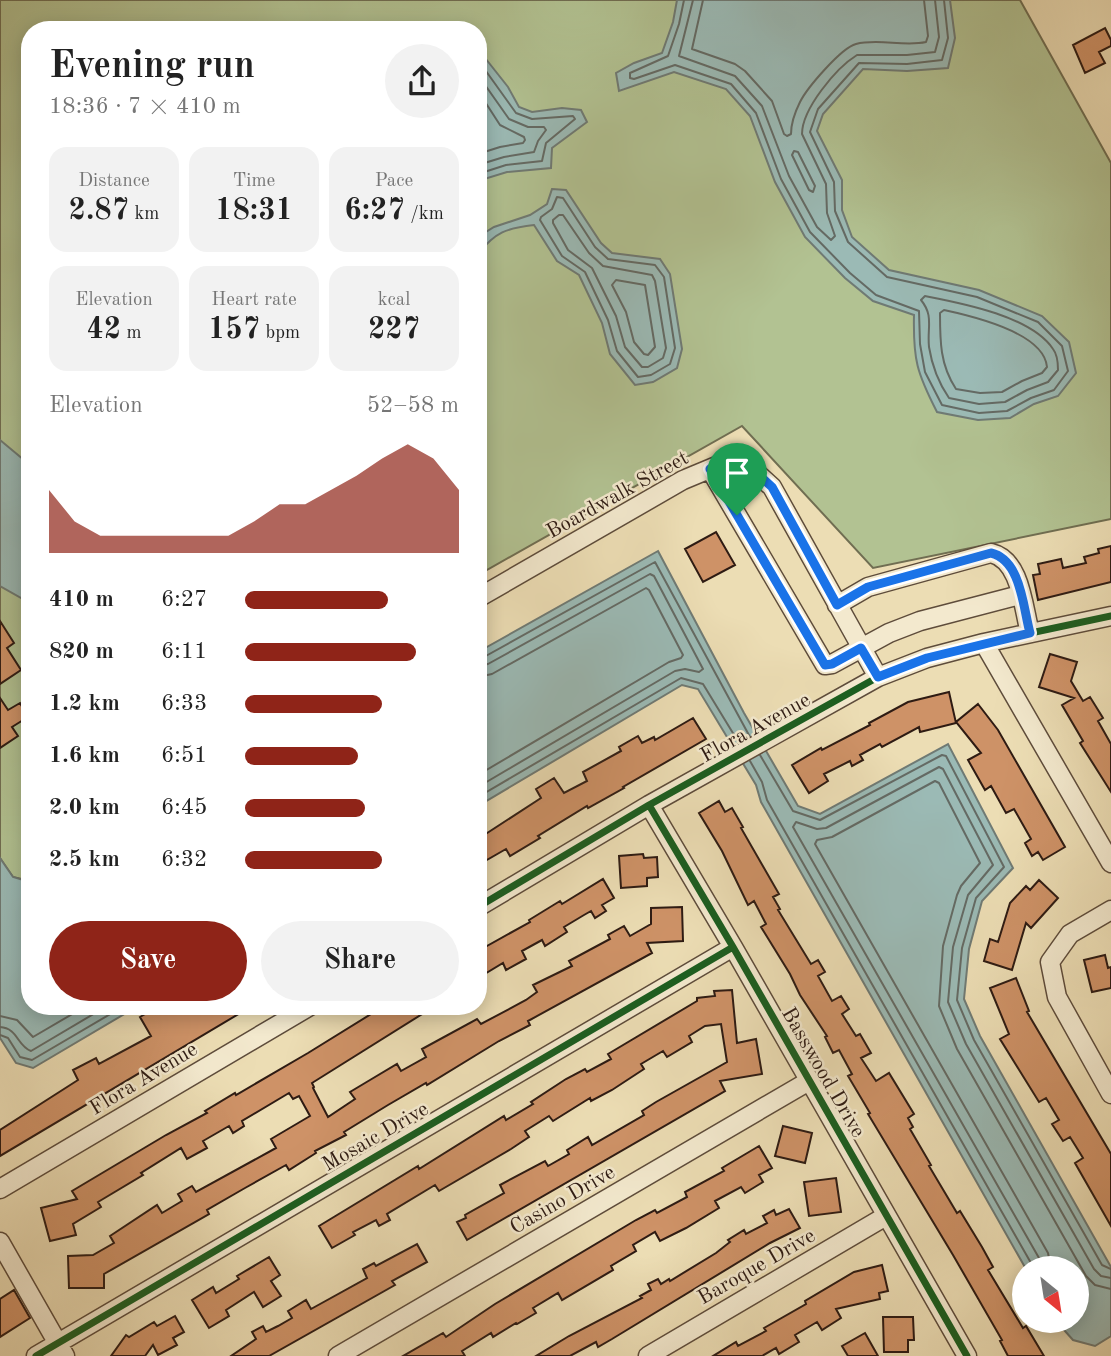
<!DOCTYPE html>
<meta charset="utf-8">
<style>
:root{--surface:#fff;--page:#f2f2f2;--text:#222;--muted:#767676;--accent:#8f2418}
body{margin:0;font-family:"Old Standard TT",serif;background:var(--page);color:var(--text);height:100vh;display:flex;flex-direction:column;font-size:26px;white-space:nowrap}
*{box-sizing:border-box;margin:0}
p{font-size:23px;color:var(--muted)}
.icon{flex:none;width:38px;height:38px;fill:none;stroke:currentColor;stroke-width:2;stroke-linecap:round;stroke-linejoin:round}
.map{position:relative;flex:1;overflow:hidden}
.panel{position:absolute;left:21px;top:21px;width:466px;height:994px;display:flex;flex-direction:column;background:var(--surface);border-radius:28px;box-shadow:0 4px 18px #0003}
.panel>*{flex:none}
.needle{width:46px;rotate:150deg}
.buttons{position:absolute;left:1012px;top:1256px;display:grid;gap:14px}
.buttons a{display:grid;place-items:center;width:77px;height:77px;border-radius:50%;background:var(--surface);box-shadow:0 4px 18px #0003;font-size:35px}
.pin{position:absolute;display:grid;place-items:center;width:60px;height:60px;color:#fff;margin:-72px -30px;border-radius:50% 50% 50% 0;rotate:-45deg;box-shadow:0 0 7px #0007}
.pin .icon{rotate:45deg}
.round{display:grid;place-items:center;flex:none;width:74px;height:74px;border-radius:37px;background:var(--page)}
.head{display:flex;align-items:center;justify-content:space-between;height:119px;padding:0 28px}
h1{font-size:38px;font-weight:700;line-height:52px}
.metrics{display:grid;grid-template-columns:repeat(3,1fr);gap:10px;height:119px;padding:7px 28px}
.metrics div{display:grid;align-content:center;border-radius:18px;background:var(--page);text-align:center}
.metrics b{font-size:30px;font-weight:700}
.metrics small{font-size:19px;font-weight:400}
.metrics p{font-size:19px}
.chart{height:196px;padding:14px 28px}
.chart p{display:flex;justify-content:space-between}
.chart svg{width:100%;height:126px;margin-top:7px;fill:var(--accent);opacity:.7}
.cta{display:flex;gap:14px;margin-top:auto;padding:14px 28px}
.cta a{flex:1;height:80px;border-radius:42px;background:var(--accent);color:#fff;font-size:28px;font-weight:700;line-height:80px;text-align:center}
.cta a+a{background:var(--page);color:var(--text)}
ul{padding:0 28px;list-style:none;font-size:23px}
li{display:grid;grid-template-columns:112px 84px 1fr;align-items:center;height:52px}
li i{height:18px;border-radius:9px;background:var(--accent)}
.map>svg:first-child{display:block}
</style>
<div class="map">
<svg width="1111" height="1356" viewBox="0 0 1111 1356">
<rect width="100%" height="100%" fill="#ecddb4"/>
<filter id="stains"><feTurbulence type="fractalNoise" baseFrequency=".00286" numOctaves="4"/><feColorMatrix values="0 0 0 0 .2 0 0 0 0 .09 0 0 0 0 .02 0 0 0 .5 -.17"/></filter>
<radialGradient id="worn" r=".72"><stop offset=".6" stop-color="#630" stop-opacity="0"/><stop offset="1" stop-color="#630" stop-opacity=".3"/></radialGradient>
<path fill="#b2c292" stroke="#706e52" stroke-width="2" d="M0 0H1020L1111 163V519L873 568 742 426 478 575V30H30V881L13 877 0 858Z"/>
<path fill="#9bbab5" stroke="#6f7a74" stroke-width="2" d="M677 0H950L955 38 948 68 907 71 863 69 823 114 817 131 842 180V210L852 237 889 270 979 290 1042 316 1069 342 1076 373 1058 396 1034 404 1010 418 978 420 937 412C917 373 913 360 914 315L873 301 845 278 805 237 775 182 750 116 726 89 674 72 619 91 616 73 634 63 662 53 673 22Z
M478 49 508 87 519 107 532 112 562 108 581 110 587 122 552 148 551 168 507 172 478 181Z
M552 189 566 190 601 243 612 253 660 259 670 274 682 349 677 368 653 382 635 385 610 354 602 323 579 275 557 261 534 225C507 228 495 232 478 254V237L494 227 530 215 547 204Z
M0 440 30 465V603L0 586Z
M658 551 744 713 798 806 820 814 948 744 1013 868 982 901 969 949 964 999 980 1036 1111 1267V1336L1095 1346 1073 1340 1056 1321H1076V1269H1026L761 802 756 785 698 689 682 685 478 806V652Z
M0 858 13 877 30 882V1006H138L33 1068 16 1063 0 1038Z"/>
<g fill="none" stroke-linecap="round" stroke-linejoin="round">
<path stroke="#646a64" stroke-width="2" d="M684 0 679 24 668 56 630 73V78L634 79 675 65 731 84 756 113 781 179 810 232 850 273 876 295 919 311 920 344 925 372 942 405 979 413 1007 411 1031 398 1054 390 1068 371 1062 346 1038 322 977 297 887 277 848 242 835 211 834 182 810 132 818 109 859 63 907 64 942 60 948 38 944 0
M693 0 679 56 735 76 762 106 789 176 817 227 831 240 835 236 827 213 826 184 802 134C802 109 836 68 857 55H907L935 52 939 37 935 0
M703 0 692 49 735 64 745 71 772 101 784 134 787 136 791 134C791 123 795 112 800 102 807 88 841 48 856 44 878 38 904 47 926 42L928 36 924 0
M478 60 516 113 532 119 573 116 575 119 546 143 542 161 506 165 478 174
M478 75 509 119 528 127H544L546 130 538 141 534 152 504 157 478 165
M478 91 500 125 524 137 525 140 523 143 500 147 478 154
M794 151 798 152 815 186 813 192 809 190 792 155Z
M557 197 563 198 595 247 608 259 655 265 664 277 675 348 670 364 651 375 638 377 617 351 608 320 585 272 562 256 540 220 541 217 552 209Z
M559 215H563L589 253 603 266 652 275 655 281 666 348 663 358 648 367H642L625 347 616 316 592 268 568 250 553 223V220Z
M616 280 645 285 655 347 648 355 644 354 634 342 626 312 612 285Z
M925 296C961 303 1031 316 1053 349 1057 354 1058 364 1058 370L1048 382 1027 390 1005 402 979 404 949 398C938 382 932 366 929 347 927 327 934 316 921 300Z
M944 310C972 316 1044 333 1047 367L1042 373 1022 381 1002 392 980 393 956 389C940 365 940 341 940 313Z
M478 658 484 657 655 562 750 737
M478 666 488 664 650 574 654 576 703 669 699 672 685 669 675 671 478 787
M478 677 492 674 646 588 649 590 683 655 681 658 669 662 478 775
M760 755 793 811 820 820 942 755 946 756 1004 867 976 898 962 948 957 1000 974 1040 1102 1265 1111 1269
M750 761 762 782 767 800 1031 1263 1032 1269
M478 797 681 678 703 684 739 743
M0 1016 17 1020 33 1037 86 1006
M0 1027C18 1028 17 1046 31 1051L107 1006
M0 1035 8 1038 20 1057 32 1060 124 1006
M1041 1269 1039 1258 793 827 796 822 817 829 826 828 939 767 943 769 993 865 968 895 953 947 948 1002 966 1044 1094 1269 1101 1276 1111 1278
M1051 1269 1048 1253 815 844 817 840 832 837 935 781 939 783 980 863 961 886 957 895 943 946 939 1006 957 1049 1086 1276 1095 1285 1111 1289"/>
</g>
<path fill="#ce9267" stroke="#2e1b13" stroke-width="2" d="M1105 28 1111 40V46L1099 52 1105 63 1085 73 1073 45Z
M716 532 735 565 703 582 685 549Z
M1111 546V582L1038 600 1033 575 1040 574 1038 564 1061 559 1063 568 1086 563 1084 557 1099 553 1098 549Z
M0 621 14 643 7 648 21 670 0 684Z
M1050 654 1077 662 1071 681 1083 701 1090 697 1103 718 1098 721 1111 744V792L1080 743 1083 741 1062 705 1074 698 1039 687Z
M949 692 956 723 920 732 919 727 882 747 880 744 860 755 863 760 852 766 850 761 824 774 828 781 809 793 792 765 821 748 822 750 870 725 869 723 908 702Z
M0 698 8 710 20 703 28 717 12 727 18 736 0 748Z
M978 704 998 730 1065 847 1043 860 1038 852 1032 856 1025 843 1031 839 1014 809 1006 813 991 786 985 790 968 760 981 753 956 722Z
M693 718 706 739 623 787 624 788 588 808 587 806 538 836 540 838 510 856 506 849 478 865V839L541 798 536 789 554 778 564 793 587 781 583 772 621 751 619 747 638 736 642 743 654 737 655 740Z
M719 801 725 812 732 808 743 827 741 828 779 894 773 897 780 909 778 910 811 964 818 960 825 972 818 976 832 1001 841 996 849 1009 842 1014 856 1036 860 1034 871 1053 861 1058 876 1081 889 1073 914 1114 908 1118 913 1127 910 1129 931 1165 929 1166 957 1213 960 1211 982 1247 993 1267 988 1270 1023 1328 1026 1326 1044 1356H1008L1000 1341 1002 1340 953 1255 868 1114 870 1113 848 1076 852 1074 839 1050 833 1053 825 1037 827 1036 800 995 790 974 761 927 766 924 754 901 748 905 722 851 699 813Z
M643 854 644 858 657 857 658 877 647 878V886L621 888 619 856Z
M603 879 614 898 602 905 606 911 595 918 591 911 584 915 564 927 567 932 545 946 542 940 522 951 526 959 506 970 503 963 478 978V951L530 922 529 920 560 901 562 904Z
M1039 880 1058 898 1031 928 1026 923 1012 970 984 961 990 939 998 942 1010 903 1026 886 1030 890Z
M682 907 683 941 647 943 652 953 528 1021 530 1025 499 1041 427 1085 426 1083 388 1105 344 1132 346 1135 315 1151 316 1153 289 1170 286 1165 245 1188 207 1210 209 1214 104 1274V1288H69L68 1256 93 1255 114 1243 110 1236 157 1205 162 1213 182 1201 178 1194 192 1186 196 1192 276 1148 271 1139 310 1116 299 1096 293 1099 289 1093 242 1121 244 1126 233 1133 229 1126 203 1141 207 1148 187 1159 181 1148 141 1173 143 1175 98 1202 101 1207 73 1224 76 1235 50 1241 41 1208 77 1199 72 1191 166 1135 207 1113 205 1111 235 1093 236 1095 308 1053 384 1006H435L312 1083 314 1087 313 1088 328 1117 355 1099 350 1092 370 1080 397 1064 401 1071 426 1057 422 1049 477 1019 481 1024 526 1000 537 992 533 985 572 966 569 961 610 939 608 935 624 926 630 936 651 924V908Z
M1105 955 1108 968 1111 967V988L1092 992 1084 960Z
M1016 978 1029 1011 1027 1012 1111 1154V1226L1075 1163 1083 1158 1070 1137 1063 1141 1052 1124 1059 1120 1046 1098 1039 1102 1000 1039 1009 1034 990 988Z
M732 990 737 1043 756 1039 762 1074 720 1081 725 1091 467 1240 457 1222 466 1218 465 1215 504 1193 500 1185 545 1161 548 1166 569 1154 567 1150 588 1137 592 1145 644 1115 642 1111 656 1102 727 1062 721 1024 705 1026 689 1036 692 1042 667 1057 663 1051 641 1064 644 1069 612 1090 591 1101 590 1098 553 1121 549 1116 525 1131 529 1137 511 1149 439 1191 435 1185 387 1214 390 1220 379 1226 376 1220 353 1232 355 1235 332 1248 319 1226 418 1166 419 1169 504 1116 506 1120 533 1104 531 1102 566 1079 585 1069 587 1072 611 1059 608 1054 697 1001V998L715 996 714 991Z
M159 1006H252L0 1156V1130L78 1080 73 1070 96 1058 99 1064 151 1036 140 1017Z
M783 1126 812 1133 805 1163 775 1156Z
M759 1146 772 1168 759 1175 763 1182 745 1193 741 1187 715 1201 719 1208 686 1228 660 1241 655 1232 633 1245 636 1251 611 1266 613 1270 562 1300 558 1293 533 1308 536 1313 517 1324 516 1323 493 1337 491 1333 462 1351 465 1356H403L443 1333 446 1337 495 1304 636 1220 655 1210 657 1213 687 1197 685 1192 724 1171 722 1168Z
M836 1178 841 1212 809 1216 804 1182Z
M789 1209 800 1228 770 1243 612 1339 598 1347 596 1342 570 1356H536L569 1336 642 1298 640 1296 651 1290 648 1284 658 1279 661 1284 669 1279 670 1281 716 1253 730 1242 728 1240 744 1230 746 1234 767 1223 763 1216 774 1210 776 1215Z
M417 1244 427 1262 392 1281 395 1285 269 1356H231L256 1339 252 1332 263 1326 266 1332 278 1326 292 1318 288 1311 306 1300 311 1309 367 1278 363 1269 374 1263 376 1266Z
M269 1257 280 1275 271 1281 281 1296 263 1307 254 1292 226 1310 229 1316 209 1328 192 1300 213 1287 216 1293 239 1279 237 1276Z
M882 1265 888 1291 879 1293 880 1299 836 1309 841 1318 822 1330 817 1322 795 1335 799 1342 779 1354 776 1348 762 1356H713L736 1342 738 1346 766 1331 764 1328 806 1304 805 1301 854 1272Z
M14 1290 30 1318 0 1337V1299Z
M175 1316 184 1332 173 1338 177 1345 158 1355 153 1345 145 1356H111L126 1335 129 1337 154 1322 157 1326Z
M883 1317H913L914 1340H908V1352H884Z
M865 1333 878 1356H848L842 1346Z"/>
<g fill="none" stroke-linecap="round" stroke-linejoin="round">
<g stroke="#5e4c3b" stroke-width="21">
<path id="minor" d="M710 469 825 665 832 664 889 633 920 621 1020 595
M478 598 683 480 719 465 749 466 772 487 878 677
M837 605 868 587 991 553C1021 560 1023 607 1030 633
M984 643 1111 863
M649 805 733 947 967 1356
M478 907 649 805 878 677 927 658 984 643 1111 616
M1111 910 1070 934 1050 962 1057 997 1111 1094
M0 1189 310 1006
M0 1242 65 1356
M36 1356 733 947
M338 1356 809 1081
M648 1356 886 1216"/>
</g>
<use href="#minor" stroke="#f3e9ce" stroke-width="18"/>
<g stroke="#f3e9ce" stroke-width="11">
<path id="cycleway" d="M649 805 733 947 967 1356
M478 907 649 805 878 677 927 658 984 643 1111 616
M36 1356 733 947"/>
</g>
<use href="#cycleway" stroke="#1b5e20" stroke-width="7"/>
</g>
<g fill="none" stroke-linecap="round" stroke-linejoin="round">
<g stroke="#fff" stroke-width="14">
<path id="route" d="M719 464 749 466 772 487 837 605 868 587 991 553C1021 560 1023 607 1030 633L927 658 878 677 861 648 832 664 825 665 710 469Z"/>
</g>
<use href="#route" stroke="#1a73e8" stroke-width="9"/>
</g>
<g text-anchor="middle" stroke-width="5" stroke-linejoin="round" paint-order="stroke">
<g font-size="21" fill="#2e1b13" stroke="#f3e9ce">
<text transform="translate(617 494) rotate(-29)" y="7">Boardwalk Street</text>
<text transform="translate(755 727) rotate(-29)" y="7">Flora Avenue</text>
<text transform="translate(824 1072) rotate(60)" y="7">Basswood Drive</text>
<text transform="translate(143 1078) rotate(-31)" y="7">Flora Avenue</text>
<text transform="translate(375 1136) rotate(-30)" y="7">Mosaic Drive</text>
<text transform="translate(562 1199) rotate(-30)" y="7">Casino Drive</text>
<text transform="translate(756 1266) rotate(-30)" y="7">Baroque Drive</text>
</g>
</g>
<rect width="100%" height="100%" filter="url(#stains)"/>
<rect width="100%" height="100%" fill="url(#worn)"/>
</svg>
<div class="buttons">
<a><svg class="needle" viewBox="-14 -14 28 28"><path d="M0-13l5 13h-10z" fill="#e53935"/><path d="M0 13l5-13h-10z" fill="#767676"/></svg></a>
</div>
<div class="pin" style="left:737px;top:515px;background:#1e9e55"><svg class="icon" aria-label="arrive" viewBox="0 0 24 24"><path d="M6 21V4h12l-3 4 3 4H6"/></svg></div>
<section class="panel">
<div class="head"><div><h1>Evening run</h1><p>18:36 · 7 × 410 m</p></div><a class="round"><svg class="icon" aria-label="share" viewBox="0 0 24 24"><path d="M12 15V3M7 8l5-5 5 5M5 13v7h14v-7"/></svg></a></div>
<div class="metrics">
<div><p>Distance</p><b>2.87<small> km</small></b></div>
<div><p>Time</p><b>18:31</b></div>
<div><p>Pace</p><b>6:27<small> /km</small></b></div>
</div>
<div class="metrics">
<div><p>Elevation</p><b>42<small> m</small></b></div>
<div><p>Heart rate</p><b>157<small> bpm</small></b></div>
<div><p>kcal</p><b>227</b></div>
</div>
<div class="chart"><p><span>Elevation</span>52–58 m</p>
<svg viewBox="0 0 160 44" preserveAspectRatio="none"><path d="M0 44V22L10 33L20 38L30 38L40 38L50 38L60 38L70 38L80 33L90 27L100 27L110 22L120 17L130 11L140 6L150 11L160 22V44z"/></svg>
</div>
<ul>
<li><b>410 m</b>6:27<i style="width:67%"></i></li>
<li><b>820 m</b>6:11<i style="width:80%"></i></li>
<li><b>1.2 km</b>6:33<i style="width:64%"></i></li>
<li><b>1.6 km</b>6:51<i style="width:53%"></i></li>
<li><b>2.0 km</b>6:45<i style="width:56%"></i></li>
<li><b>2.5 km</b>6:32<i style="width:64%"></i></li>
</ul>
<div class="cta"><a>Save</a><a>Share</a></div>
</section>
</div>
